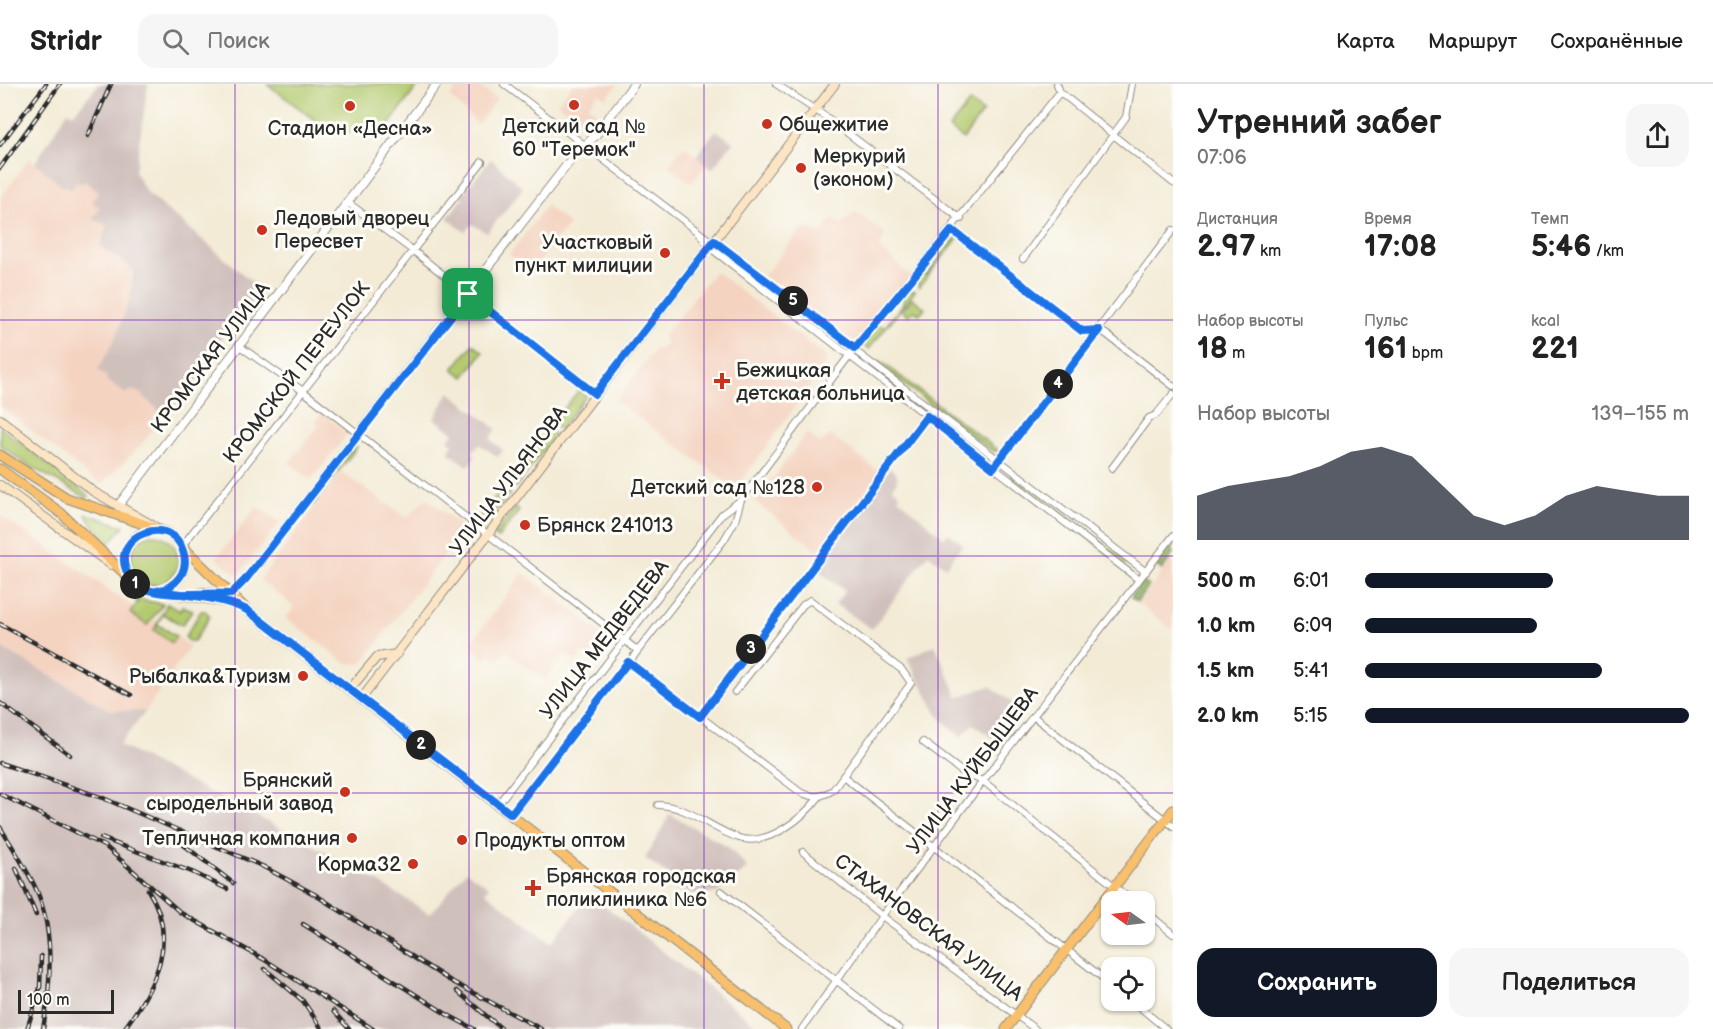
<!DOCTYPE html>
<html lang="ru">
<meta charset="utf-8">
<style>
:root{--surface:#fff;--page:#f6f6f6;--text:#222;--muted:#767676;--line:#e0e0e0;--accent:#111827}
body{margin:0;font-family:"Balsamiq Sans",sans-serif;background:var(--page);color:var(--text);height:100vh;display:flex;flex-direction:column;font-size:22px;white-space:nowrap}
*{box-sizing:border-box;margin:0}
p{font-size:20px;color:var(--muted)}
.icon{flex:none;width:33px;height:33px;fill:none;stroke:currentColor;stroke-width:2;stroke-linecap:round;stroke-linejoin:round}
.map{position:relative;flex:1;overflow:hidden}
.drawer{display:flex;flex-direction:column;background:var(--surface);width:540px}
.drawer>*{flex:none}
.needle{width:39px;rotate:284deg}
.controls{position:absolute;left:1101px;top:807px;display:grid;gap:12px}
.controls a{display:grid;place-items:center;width:54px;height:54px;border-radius:12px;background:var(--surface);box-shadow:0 2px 4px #0004;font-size:30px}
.scale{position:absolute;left:18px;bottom:15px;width:96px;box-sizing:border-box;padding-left:6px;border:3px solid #2b2b2b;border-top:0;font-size:16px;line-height:21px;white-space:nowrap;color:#2b2b2b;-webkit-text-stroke:4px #fdfcf7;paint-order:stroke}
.pin{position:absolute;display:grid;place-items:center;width:51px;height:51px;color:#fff;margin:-26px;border-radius:12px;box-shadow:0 3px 9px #0006}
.km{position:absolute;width:30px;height:30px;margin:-15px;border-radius:50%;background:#222;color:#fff;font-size:16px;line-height:30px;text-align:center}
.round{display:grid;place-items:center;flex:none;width:63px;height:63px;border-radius:18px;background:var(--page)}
.head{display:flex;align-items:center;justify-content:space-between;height:102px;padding:0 24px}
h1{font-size:33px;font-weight:800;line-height:45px}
.metrics{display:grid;grid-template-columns:repeat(3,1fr);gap:9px;height:102px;padding:6px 24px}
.metrics div{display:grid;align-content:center}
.metrics b{font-size:30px;font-weight:800}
.metrics small{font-size:16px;font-weight:400}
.metrics p{font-size:16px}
.chart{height:168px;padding:12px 24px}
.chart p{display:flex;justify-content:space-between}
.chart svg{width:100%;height:108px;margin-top:6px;fill:var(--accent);opacity:.7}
.cta{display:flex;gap:12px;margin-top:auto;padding:12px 24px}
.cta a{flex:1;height:69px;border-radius:18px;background:var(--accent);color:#fff;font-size:24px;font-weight:800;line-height:69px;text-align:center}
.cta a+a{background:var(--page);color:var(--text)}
ul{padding:0 24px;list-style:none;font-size:20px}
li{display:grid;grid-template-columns:96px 72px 1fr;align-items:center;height:45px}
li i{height:15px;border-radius:8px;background:var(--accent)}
header{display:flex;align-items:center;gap:36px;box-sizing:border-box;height:84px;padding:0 30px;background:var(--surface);border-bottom:2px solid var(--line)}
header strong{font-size:28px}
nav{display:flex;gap:33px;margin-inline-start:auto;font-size:21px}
.search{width:420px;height:54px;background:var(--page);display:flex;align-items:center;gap:15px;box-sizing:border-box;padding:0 21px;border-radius:18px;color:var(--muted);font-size:22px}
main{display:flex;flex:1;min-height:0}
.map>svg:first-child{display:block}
</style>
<header>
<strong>Stridr</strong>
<div class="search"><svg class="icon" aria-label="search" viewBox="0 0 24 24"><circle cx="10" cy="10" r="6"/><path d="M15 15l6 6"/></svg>Поиск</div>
<nav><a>Карта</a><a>Маршрут</a><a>Сохранённые</a></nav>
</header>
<main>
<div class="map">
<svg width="1173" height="945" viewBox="0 0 1173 945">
<rect width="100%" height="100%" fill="#fdfcf7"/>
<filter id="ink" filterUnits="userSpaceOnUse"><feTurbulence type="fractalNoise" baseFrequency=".0167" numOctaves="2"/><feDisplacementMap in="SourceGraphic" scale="12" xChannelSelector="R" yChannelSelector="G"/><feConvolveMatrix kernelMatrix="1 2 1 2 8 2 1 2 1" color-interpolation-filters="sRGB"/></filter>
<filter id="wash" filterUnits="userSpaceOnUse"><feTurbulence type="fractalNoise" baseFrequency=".008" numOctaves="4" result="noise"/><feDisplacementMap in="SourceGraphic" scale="24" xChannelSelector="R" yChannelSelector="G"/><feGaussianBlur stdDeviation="1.35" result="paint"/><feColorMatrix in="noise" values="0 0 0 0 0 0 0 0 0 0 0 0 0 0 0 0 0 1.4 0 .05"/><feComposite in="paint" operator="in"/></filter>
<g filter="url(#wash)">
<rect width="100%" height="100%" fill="#f3ebd6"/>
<path fill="#f4d3c0" d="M461 0H476L497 15 478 40 450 13Z
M573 0H618L606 14 599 9 588 22 596 28 586 41 557 19Z
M684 62 706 80 691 99 668 81Z
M29 75 66 102 84 97 100 108V124L93 133 108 141 107 167 132 183 130 214 117 250 98 286 108 293 106 296 127 310 132 305 140 309 163 332 140 362 101 401 0 322V115Z
M546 122 569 140 531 188 509 171Z
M856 128 885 150 879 164 911 192 858 256 853 258 763 192 801 146 810 144 820 151 833 134 841 140Z
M715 187 824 271 827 278 736 405 616 317 655 265 659 266 666 259 663 253Z
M322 328 348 350 311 396 289 379 319 341 315 338Z
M807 349 820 360 830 351 880 388 819 467 755 418Z
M341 388 407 434 426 414 465 444 361 580 346 579 286 534 294 523 260 496Z
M257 423 280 438 240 488 235 489 216 474Z
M0 431 190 562 146 627 110 626 0 563Z
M1173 474V546L1139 520Z
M523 489 612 557 596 578 583 568 576 577 565 570 545 596 506 567 498 577 490 569 485 575 475 566 472 558Z"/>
<path fill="#d0c0bc" d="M99 0H148L135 88 146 108 263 207 218 258V267L186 310H183L164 332 140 309 132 306 126 310 106 296 107 293 98 286 117 250 130 214 133 188 132 184 100 162 107 141 92 135 100 124 92 118 99 108 84 97 81 100 77 98 71 106 66 102 64 104 35 79 68 27 73 30Z
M716 46 733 58 712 85 696 72Z
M491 75 523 104 487 149 472 140 465 148 447 134 463 114 461 112Z
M449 308 497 345 490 355 503 366 498 373 479 360 472 369 476 372 468 382 448 368 453 360 448 356 454 349 434 335Z
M890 384 897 390V397L892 404 900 410 898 414 944 454 948 449 963 460 946 483 928 470 872 545 835 520 845 507 816 485 866 421 863 418Z
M935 561 958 613 990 602 1016 621 1012 633 995 656 973 640 961 653 939 633 907 574Z
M0 563 110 626 146 627 119 661 347 779 430 830 466 787 489 803 485 808 552 859 590 810 761 945H0Z
M670 730 728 763 748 784 717 809 694 810 675 805 676 795 645 775Z"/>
<path fill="#b4ca6f" stroke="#707a4d" stroke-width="1.5" d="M267 0H419L386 45 334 50Z
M970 18 983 28 963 55 949 44Z
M949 154 957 155 919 203 916 194 921 189 926 191 942 171 941 164Z
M909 206 915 207 869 265 863 260 878 241 885 243 903 220 902 211Z
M912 214 925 224 919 230 914 227 908 231 902 227Z
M473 260 483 268 464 293 453 285Z
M879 276 999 367H992L879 281Z
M579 306 586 312 560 346 552 340Z
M0 343 89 412 87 414 26 380 0 361Z
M548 346 555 351 516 403 508 397Z
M355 361 357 363 313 421 311 417Z
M1013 390 1068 431 1067 434 1064 435 1011 394Z
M503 403 510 409 487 439 479 433Z
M515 423 519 427 498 454 494 451Z
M87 430 124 442 109 460 86 432Z
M1072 436 1127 477V480L1123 481 1070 440Z
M128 476a25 25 0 1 1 50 0a25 25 0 1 1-50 0Z
M124 504 141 516 163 520 147 541 130 529 138 518 122 507Z
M167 520 180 527 182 522 193 526 182 541 163 530 157 540 176 552 172 559 154 546Z
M201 527H205L210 532 194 557H189L185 553Z"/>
<path fill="#8fae62" stroke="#5d6c46" stroke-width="1.5" d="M1173 456V470L1162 486 1155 481Z
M1142 497 1149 502 1137 518 1131 513Z"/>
</g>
<g filter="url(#ink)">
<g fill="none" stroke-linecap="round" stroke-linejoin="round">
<g stroke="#8f8b80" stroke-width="8">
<path id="minor" d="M504 0 1146 488
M776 0 829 35 961 135
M1057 0 1060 8 1173 99
M347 118 412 166 595 310
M952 146 1082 247 1099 246 1106 250 1173 302
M701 152 709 163 1139 496
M1023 175 1126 33 1132 0
M238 261 303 307 637 566
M998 378 1173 146
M1112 384 1149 334 1156 331 1173 310
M182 462 482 78
M628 578 800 708C814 714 820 714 833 706L911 599 902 586 810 516 803 521 735 608
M1033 632 1173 742
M701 633 927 332
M923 658 965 690 983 697 1134 818
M843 692 1112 901
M498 720 722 430 741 416
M658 721C690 722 710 745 739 754 768 763 803 734 819 713
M511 730 724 456 735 437 741 416 855 264 1060 8
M803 768 882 832 1035 945
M721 807 899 945
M1144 826 1173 850
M1131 916 1166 945
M802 945 882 832 983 697 1173 452"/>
</g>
<g stroke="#8f8b80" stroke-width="10">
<path id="tertiary" d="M118 422 437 0
M191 512 203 508 231 510 245 496 573 73 595 52 634 0"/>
</g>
<g stroke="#8f8b80" stroke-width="10">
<path id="secondary" d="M0 335 94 408 163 447
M0 401 111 481
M350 605 377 573 397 570
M362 614 835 0"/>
</g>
<g stroke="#8f8b80" stroke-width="11">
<path id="primary" d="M0 371 67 414 155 444
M0 385 61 429 126 491
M125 476a30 30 0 1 1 60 0a30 30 0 1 1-60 0Z
M182 462 247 526 786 945
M159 507 227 518 243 524
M1006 945 1173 726"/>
</g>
<use href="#minor" stroke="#fff" stroke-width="6"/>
<use href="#tertiary" stroke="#fff" stroke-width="8"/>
<use href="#secondary" stroke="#fce5c4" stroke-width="8"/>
<use href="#primary" stroke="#f8bf6c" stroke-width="9"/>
<g stroke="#2b2b2b" stroke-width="4.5">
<path id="rail" d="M88 52 111 0
M0 61 46 0
M0 84 60 0
M0 540 131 611
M0 619 70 671
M0 679 103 714 262 782 314 810 449 896 541 945
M0 710 106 763 181 829 265 876 373 945
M0 743C13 764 27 785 37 807 55 850 51 901 43 945
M101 754 192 788 227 805
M176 755 233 799
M16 784 36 831
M303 840 448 931 474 945
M265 885 303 917 322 945
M457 907 502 945
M333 927 349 945
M27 945 40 904 41 872
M124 945C155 903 180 855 148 806"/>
</g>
<use href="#rail" stroke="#fdfcf7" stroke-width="2" stroke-dasharray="7" stroke-linecap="butt"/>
</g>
</g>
<g fill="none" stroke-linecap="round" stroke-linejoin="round" filter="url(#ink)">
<g stroke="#fff" stroke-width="12">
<path id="route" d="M468 210 245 496 231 510C202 508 174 514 145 505 136 502 130 495 126 486 112 450 172 429 183 467 190 487 176 503 157 507 186 511 220 513 247 526L511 730 628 578 700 633 927 332 993 384 1099 246 1082 247 952 146 855 264 714 157 595 310 468 210"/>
</g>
<use href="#route" stroke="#1a73e8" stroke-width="8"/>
</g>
<path fill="none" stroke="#7b2cbf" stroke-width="1.5" stroke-opacity="0.55" d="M235 0V945M469 0V945M704 0V945M938 0V945M0 236H1173M0 472H1173M0 709H1173"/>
<g fill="#c8321e" stroke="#fdfcf7" stroke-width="2">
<circle cx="574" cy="21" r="6"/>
<circle cx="350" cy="22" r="6"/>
<circle cx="767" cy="40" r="6"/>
<circle cx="801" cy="84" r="6"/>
<circle cx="262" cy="146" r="6"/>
<circle cx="665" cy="169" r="6"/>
<path d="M719 288h6v6h6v6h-6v6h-6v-6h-6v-6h6z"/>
<circle cx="817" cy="403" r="6"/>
<circle cx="525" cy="441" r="6"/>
<circle cx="303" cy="592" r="6"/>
<circle cx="345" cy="708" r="6"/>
<circle cx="352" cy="754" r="6"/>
<circle cx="462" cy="756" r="6"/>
<circle cx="413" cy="780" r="6"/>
<path d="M530 795h6v6h6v6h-6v6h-6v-6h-6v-6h6z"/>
</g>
<g text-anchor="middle" stroke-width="6" stroke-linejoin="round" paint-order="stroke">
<g font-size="20" fill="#2b2b2b" stroke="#fdfcf7" text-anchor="start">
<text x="779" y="47">Общежитие</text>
<text x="574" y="49" text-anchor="middle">Детский сад №<tspan x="574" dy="23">60 "Теремок"</tspan></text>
<text x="350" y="51" text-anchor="middle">Стадион «Десна»</text>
<text x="813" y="79">Меркурий<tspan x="813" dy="23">(эконом)</tspan></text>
<text x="274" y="141">Ледовый дворец<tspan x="274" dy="23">Пересвет</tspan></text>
<text x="653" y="165" text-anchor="end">Участковый<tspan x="653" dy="23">пункт милиции</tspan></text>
<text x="736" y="293">Бежицкая<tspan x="736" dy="23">детская больница</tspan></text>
<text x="805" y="410" text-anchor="end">Детский сад №128</text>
<text x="537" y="448">Брянск 241013</text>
<text x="291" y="599" text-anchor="end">Рыбалка&amp;Туризм</text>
<text x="333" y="703" text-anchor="end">Брянский<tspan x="333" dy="23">сыродельный завод</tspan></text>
<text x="340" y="761" text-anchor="end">Тепличная компания</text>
<text x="474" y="763">Продукты оптом</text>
<text x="401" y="787" text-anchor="end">Корма32</text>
<text x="546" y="799">Брянская городская<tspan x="546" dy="23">поликлиника №6</tspan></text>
</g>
<g font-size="20" fill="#2b2b2b" stroke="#fdfcf7">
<text transform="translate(210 273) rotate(-53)" y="7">КРОМСКАЯ УЛИЦА</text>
<text transform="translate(296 288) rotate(-52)" y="7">КРОМСКОЙ ПЕРЕУЛОК</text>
<text transform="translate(508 396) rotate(-53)" y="7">УЛИЦА УЛЬЯНОВА</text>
<text transform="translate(604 555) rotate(-52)" y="7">УЛИЦА МЕДВЕДЕВА</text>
<text transform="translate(972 686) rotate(-53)" y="7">УЛИЦА КУЙБЫШЕВА</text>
<text transform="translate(929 843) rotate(37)" y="7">СТАХАНОВСКАЯ УЛИЦА</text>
</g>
</g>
</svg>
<div class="controls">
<a><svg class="needle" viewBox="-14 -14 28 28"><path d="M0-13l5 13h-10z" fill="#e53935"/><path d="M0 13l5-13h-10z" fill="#767676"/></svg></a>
<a><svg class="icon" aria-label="locate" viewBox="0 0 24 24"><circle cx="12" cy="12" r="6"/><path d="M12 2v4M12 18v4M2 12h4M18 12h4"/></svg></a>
</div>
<div class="scale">100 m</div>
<div class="pin" style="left:468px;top:210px;background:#1e9e55"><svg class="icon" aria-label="arrive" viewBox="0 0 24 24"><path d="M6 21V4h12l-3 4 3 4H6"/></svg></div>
<b class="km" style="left:135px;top:500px">1</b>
<b class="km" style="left:421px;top:661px">2</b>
<b class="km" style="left:751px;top:565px">3</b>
<b class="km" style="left:1058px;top:300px">4</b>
<b class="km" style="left:793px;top:217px">5</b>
</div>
<section class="drawer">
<div class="head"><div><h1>Утренний забег</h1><p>07:06</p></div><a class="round"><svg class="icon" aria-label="share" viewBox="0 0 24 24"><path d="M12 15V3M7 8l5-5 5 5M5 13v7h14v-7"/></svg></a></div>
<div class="metrics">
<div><p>Дистанция</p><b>2.97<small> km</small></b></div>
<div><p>Время</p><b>17:08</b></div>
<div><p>Темп</p><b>5:46<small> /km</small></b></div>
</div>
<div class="metrics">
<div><p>Набор высоты</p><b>18<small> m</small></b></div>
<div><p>Пульс</p><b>161<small> bpm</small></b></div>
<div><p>kcal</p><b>221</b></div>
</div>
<div class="chart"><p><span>Набор высоты</span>139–155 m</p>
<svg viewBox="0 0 160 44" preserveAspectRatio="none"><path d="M0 44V26L10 22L20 20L30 18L40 14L50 8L60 6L70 10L80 22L90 34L100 38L110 34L120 26L130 22L140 24L150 26L160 26V44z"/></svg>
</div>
<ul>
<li><b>500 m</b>6:01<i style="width:58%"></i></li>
<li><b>1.0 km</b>6:09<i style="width:53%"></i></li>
<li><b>1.5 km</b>5:41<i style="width:73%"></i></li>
<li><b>2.0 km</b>5:15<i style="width:100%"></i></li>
</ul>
<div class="cta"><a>Сохранить</a><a>Поделиться</a></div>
</section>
</main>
